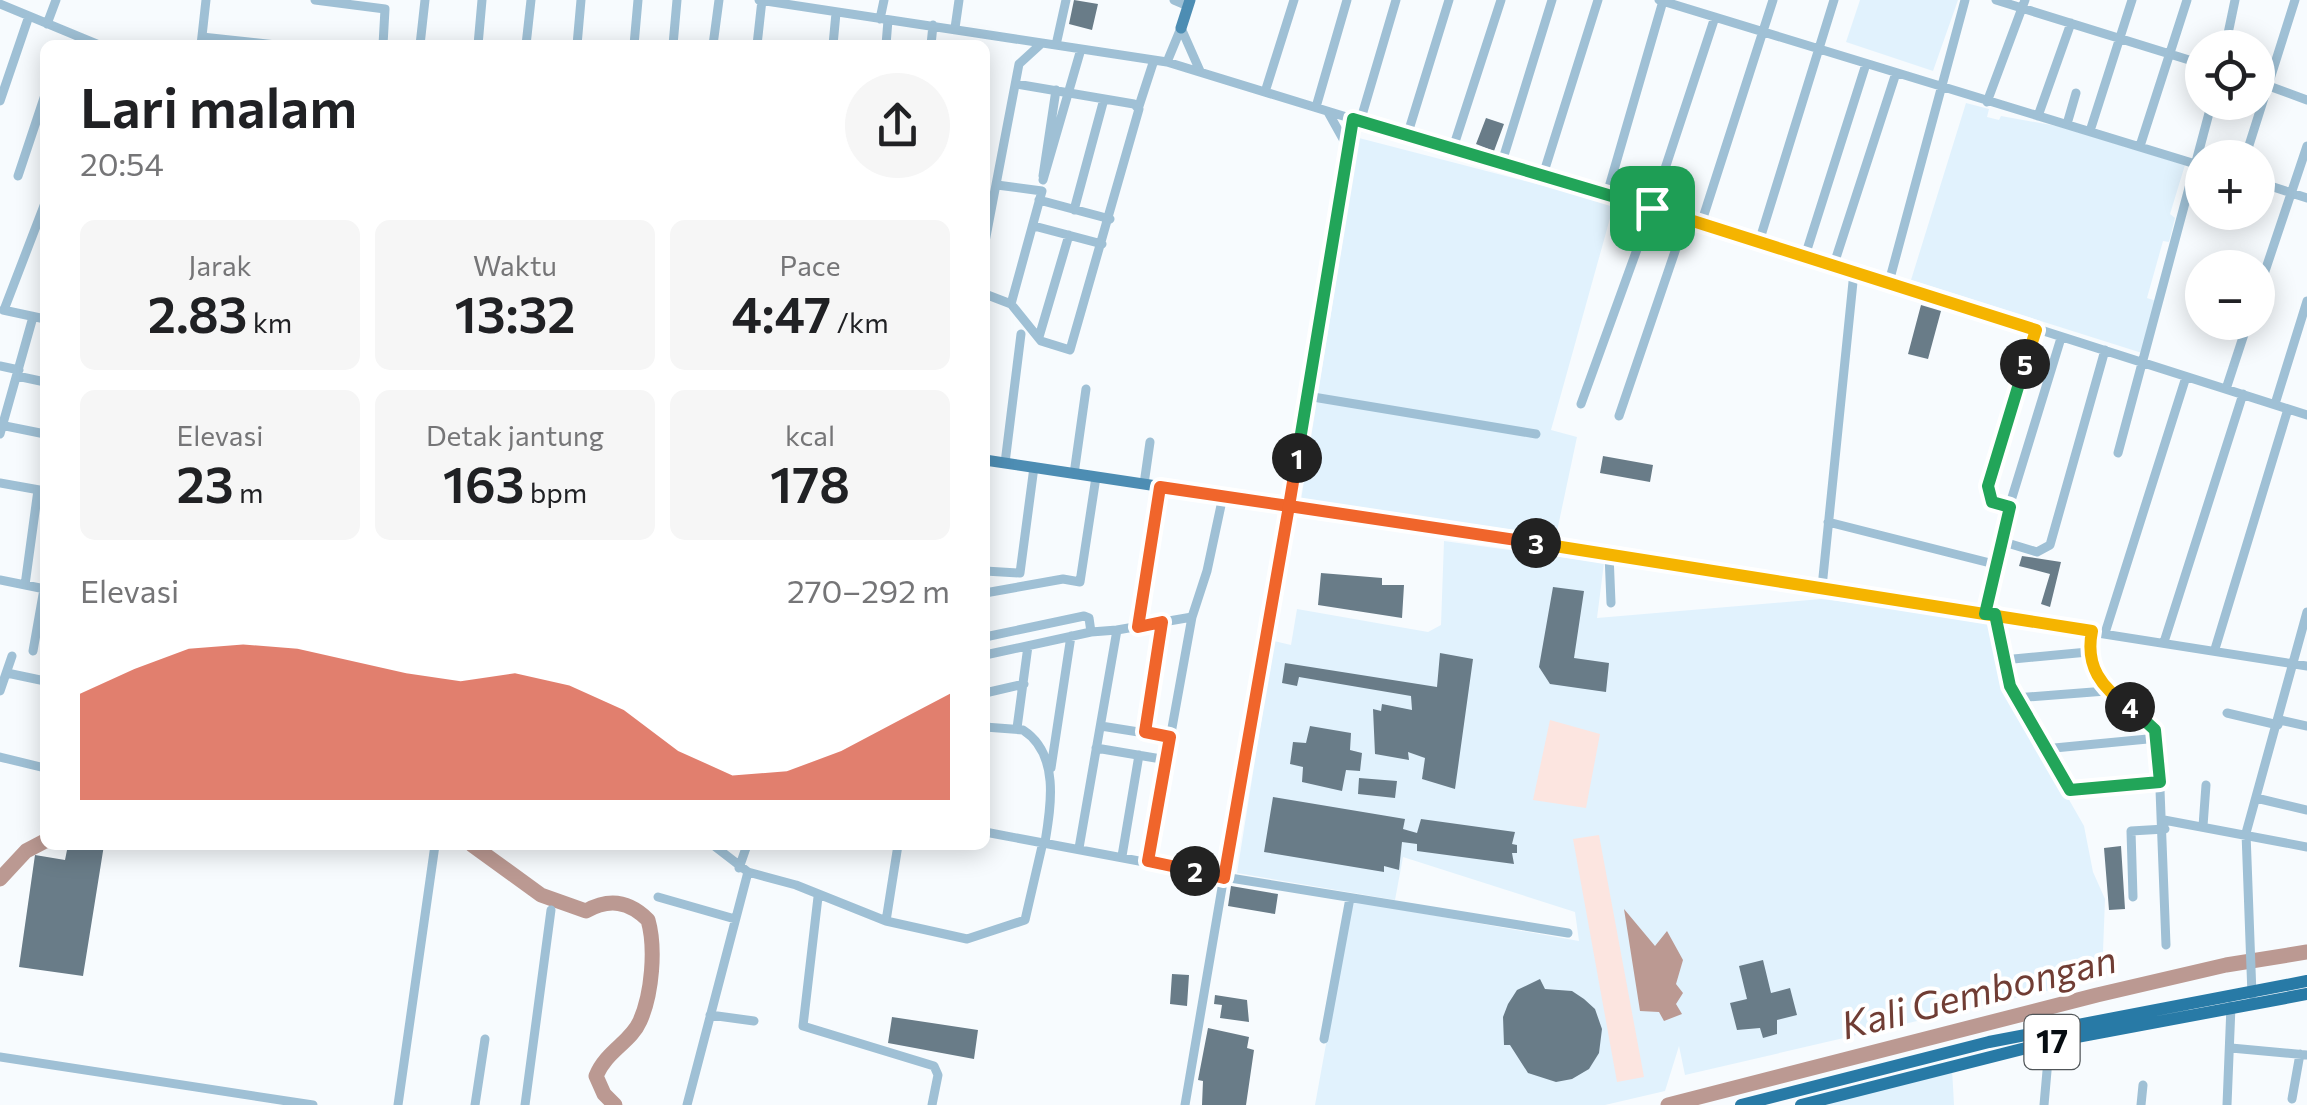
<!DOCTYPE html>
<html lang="id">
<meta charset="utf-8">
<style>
:root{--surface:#fff;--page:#f6f6f6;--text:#202124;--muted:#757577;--accent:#d54932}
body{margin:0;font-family:Commissioner,sans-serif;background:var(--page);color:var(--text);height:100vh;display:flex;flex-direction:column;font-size:38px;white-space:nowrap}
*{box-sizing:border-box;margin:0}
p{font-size:32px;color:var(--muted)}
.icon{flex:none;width:55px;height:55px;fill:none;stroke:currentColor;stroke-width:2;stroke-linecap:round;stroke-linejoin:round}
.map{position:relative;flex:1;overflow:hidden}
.drawer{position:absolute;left:40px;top:40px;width:950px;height:810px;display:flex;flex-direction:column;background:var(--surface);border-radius:15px;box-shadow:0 5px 25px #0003}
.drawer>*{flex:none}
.buttons{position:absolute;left:2185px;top:30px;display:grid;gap:20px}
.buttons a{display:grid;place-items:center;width:90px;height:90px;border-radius:50%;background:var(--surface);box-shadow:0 5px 25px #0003;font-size:50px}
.pin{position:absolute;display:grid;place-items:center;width:85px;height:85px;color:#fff;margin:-42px;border-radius:20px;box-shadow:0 5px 15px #0006}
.km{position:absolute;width:50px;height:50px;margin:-25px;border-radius:50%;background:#222;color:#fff;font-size:28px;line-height:50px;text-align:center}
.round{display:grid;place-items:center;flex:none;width:105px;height:105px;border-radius:52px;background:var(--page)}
.summary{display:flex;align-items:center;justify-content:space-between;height:170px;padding:0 40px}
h1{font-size:55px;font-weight:600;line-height:75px}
.figures{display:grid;grid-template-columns:repeat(3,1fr);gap:15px;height:170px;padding:10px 40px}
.figures div{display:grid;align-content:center;border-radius:15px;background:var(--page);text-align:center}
.figures b{font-size:50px;font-weight:600}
.figures small{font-size:28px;font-weight:400}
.figures p{font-size:28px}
.chart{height:280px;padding:20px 40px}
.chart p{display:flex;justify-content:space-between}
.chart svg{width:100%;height:180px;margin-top:10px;fill:var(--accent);opacity:.7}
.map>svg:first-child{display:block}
</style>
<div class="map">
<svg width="2307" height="1105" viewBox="0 0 2307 1105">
<rect width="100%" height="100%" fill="#f7fbfe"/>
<path fill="#e1f2fd" d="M1860 0H1958L1933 71 1846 42Z
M1966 103 1989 109 1987 117 1999 120 2001 116 2057 126 2185 165 2170 214 2175 218 2169 242 2163 241 2147 298 2156 301 2142 353 1911 280Z
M1359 138 1614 204 1551 430 1577 437 1556 536 1301 500Z
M1444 541 1604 563 1597 618 1821 599 1992 620 2007 691 2084 826 2093 872 2105 899 2102 978 1685 1075 1679 1046 1665 1091 1605 1105H1315L1352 901 1579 941 1575 912 1403 857 1395 900 1237 873 1274 641 1291 645 1297 609 1428 632 1441 625Z
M1952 1068 1954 1105H1819Z"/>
<path fill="#fce5e0" d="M1550 720 1600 734 1586 808 1533 800Z
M1599 835 1644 1077 1617 1082 1573 839Z"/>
<path fill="#bb9992" d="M1624 909 1655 946 1667 931 1683 960 1676 984 1683 993 1676 1004 1682 1014 1664 1021 1659 1012 1640 1011Z"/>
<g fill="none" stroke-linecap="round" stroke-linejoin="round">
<path stroke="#bb9992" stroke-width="15" d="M472 845 541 895 586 911C609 898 629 901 648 920 656 948 652 994 640 1021 631 1042 606 1051 596 1076L604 1094 615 1105
M0 879 26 851 45 841
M1668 1105 2097 995 2226 965 2307 952"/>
</g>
<path fill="#697c88" d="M1074 0 1098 4 1092 30 1069 24Z
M1486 118 1504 124 1494 151 1476 144Z
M1921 305 1941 311 1928 359 1908 354Z
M1603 456 1653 465 1650 482 1600 473Z
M2022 556 2061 562 2050 607 2041 604 2050 574 2019 566Z
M1321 573 1382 578V585H1404L1402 618 1318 605Z
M1553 587 1584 591 1574 658 1609 663 1606 692 1550 684 1539 667Z
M1440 653 1473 659 1455 789 1422 779 1425 758 1408 752 1409 760 1375 754 1373 709 1381 711 1382 704 1412 710 1411 696 1299 677 1297 686 1282 683 1285 663 1437 687Z
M1310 726 1351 733 1350 750 1362 753 1360 771 1346 770 1342 791 1302 782 1303 767 1290 764 1293 742 1306 743Z
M1359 778 1397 781 1395 798 1358 794Z
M1273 797 1405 819 1403 829 1417 833 1421 819 1515 832 1512 844 1517 845V853H1512L1514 864 1417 851V844L1402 842 1399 870 1384 866V872L1264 852Z
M68 845H104L83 976 19 967 35 855 65 860Z
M2121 846 2125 909 2109 910 2104 848Z
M1231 886 1278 894 1275 914 1228 906Z
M1763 960 1771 993 1790 988 1797 1015 1777 1020V1034L1763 1038 1760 1028 1737 1030 1730 1003 1747 999 1739 966Z
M1172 974 1189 975 1187 1006 1170 1004Z
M1540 979 1545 989 1572 991 1584 999 1595 1009 1602 1029 1599 1053 1589 1069 1572 1079 1556 1082 1528 1073 1510 1045H1504L1503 1017 1508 1004 1517 990Z
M1215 995 1247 1000 1249 1022 1220 1018 1222 1005 1214 1004Z
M892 1017 978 1030 974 1059 888 1043Z
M1208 1028 1249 1037 1247 1048 1254 1050 1246 1105H1202L1203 1081 1198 1080Z"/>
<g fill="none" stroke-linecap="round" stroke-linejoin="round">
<path stroke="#9fc0d5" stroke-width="9" d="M315 0 385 9 383 45
M759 0 1167 62 1353 119
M1174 0 1188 6
M1659 0 2202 166
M1996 0 2202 64
M0 4 99 45
M880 19 884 0
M47 24 56 0
M955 28 959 0
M1181 28 1200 71
M202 37 276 45
M201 45 206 0
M420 45 425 0
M478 45 482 0
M526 45 531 0
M577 45 581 0
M634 45 638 0
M673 45 677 0
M713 45 719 0
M757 45 762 0
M833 45 836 13
M886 45 888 20
M931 45 933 25
M1056 45 1066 0
M2225 48 2235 0
M1167 62 1181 28
M2258 82 2307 100
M1265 92 1294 0
M0 101 29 16
M1987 102 2025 0
M1139 106 1154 60
M1316 107 1347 0
M1328 112 1347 146
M2038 116 2071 23
M1360 122 1396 0
M2067 124 2076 93
M2090 131 2132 0
M1407 136 1449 0
M2140 146 2187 0
M1453 148 1501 0
M2245 158 2295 0
M1502 162 1552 0
M1543 175 1598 0
M18 176 45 95
M1043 176 1056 90
M1043 180 1081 49
M2258 182 2307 198
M1607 194 1663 1
M1039 200 1110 219
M1074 210 1104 99
M1701 224 1773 0
M1034 226 1102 244
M985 242 1019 64 1042 43
M1759 242 1834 0
M1805 256 1866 64
M1834 264 1896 73
M1889 282 1965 0
M2258 292 2307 146
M985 294 1011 304 1042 191 997 185
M1011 304 1041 341 1070 350 1139 109 1134 104 1016 84
M3 310 45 319
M4 310 45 203
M1039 337 1069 235
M0 366 19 370
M17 376 45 382
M2226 389 2248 322
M1307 396 1536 434
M1581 404 1652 208 1715 17
M2275 404 2307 301
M1619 416 1686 219
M0 425 45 434
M0 434 33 317
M2118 453 2212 102
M1005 463 1021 334
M1074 474 1086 389
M0 483 45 491
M1144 484 1150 442
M1289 506 2307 666
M2010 507 1992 502 1988 485 2036 330
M1828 522 1998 565
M2004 542 2002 530 2061 338
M1609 554 1611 603
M985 571 1020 573 1034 467
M0 580 45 589
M25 585 38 490
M1822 587 1854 272
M985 593 1063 579 1080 582 1096 477
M1985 613 2004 542 2037 552 2050 545 2105 350
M1995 615 2010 686 2067 788 2161 782
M1138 627 1160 487
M2092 631C2078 701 2143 691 2158 738L2166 945
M1091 632 1117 630
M2105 633 2186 377
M985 637 1084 616 1089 618 1091 632 985 655
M2164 642 2243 394
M2215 649 2288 409
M33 651 44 589
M2003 660 2088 652
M7 673 45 681
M0 691 12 656
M985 693 1024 684
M2015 698 2106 691
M2227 713 2278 725
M2280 720 2307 726
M1101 726 1170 737
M985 727 1023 730C1060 754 1051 806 1045 842
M1017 728 1028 646
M1145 732 1161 622
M1096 748 1167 760
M2044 749 2158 738
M0 757 45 768
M1051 768 1071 636
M2256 798 2307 810
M2164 820 2307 847
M2203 826 2206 785
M985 832 1224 877 1568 933
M713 845 748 872 796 885 886 921 967 939 1025 920 1043 842
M1079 848 1117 630 1192 617
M1122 856 1139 755
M1148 861 1192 617 1207 571 1223 496
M739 868 747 845
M658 897 735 919
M818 897 803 1026 934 1066 938 1075 932 1105
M2133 897 2131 831 2165 829
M886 921 898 845
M2252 995 2246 833 2307 612
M710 1015 754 1021
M1324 1039 1350 898
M2231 1048 2307 1055
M0 1057 313 1105
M2292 1099 2300 1054
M398 1105 435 845
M475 1105 485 1039
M525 1105 551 910
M687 1105 748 872
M1185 1105 1353 119 1834 264 2307 415
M2044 1105 2050 1037
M2141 1105 2143 1085
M2227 1105 2231 1006"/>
<path stroke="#4d8db3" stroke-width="11" d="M1181 28 1190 0
M985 460 1289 506"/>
<path stroke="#287aa6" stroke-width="12" d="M1741 1105 1989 1042 2307 981
M1801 1105 2050 1042 2307 994"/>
</g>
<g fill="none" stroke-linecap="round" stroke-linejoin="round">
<g stroke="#fff" stroke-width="20">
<path id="split-1" d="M1297 458 1353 119 1652 208"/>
</g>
<g stroke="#fff" stroke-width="20">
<path id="split-2" d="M1195 871 1148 861 1170 737 1145 732 1162 622 1138 627 1160 487 1289 506 1297 458"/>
</g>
<g stroke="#fff" stroke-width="20">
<path id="split-3" d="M1195 871 1224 878 1289 506 1536 543"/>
</g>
<g stroke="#fff" stroke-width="20">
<path id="split-4" d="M1536 543 2092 631C2085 666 2101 688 2130 707"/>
</g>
<g stroke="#fff" stroke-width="20">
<path id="split-5" d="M2025 364 1988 486 1992 502 2010 507 1985 614H1995L2010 686 2070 790 2160 782 2155 730 2130 707"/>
</g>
<g stroke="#fff" stroke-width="20">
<path id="split-6" d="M1652 208 2036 330 2025 364"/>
</g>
<use href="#split-1" stroke="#22a559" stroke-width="12"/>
<use href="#split-2" stroke="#f0652b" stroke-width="12"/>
<use href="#split-3" stroke="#f0652b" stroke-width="12"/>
<use href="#split-4" stroke="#f5b400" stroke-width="12"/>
<use href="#split-5" stroke="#22a559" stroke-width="12"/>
<use href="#split-6" stroke="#f5b400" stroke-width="12"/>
</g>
<g text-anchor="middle" stroke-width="8" stroke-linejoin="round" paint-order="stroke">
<rect fill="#fff" stroke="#515659" stroke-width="2.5" x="2024.5" y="1015" width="55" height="54" rx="8"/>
<g font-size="32" font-weight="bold" fill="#070d12">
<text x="2052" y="1053">17</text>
</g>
<g font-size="38" font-style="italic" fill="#703d34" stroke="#fff">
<text transform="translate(1979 993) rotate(-14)" y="13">Kali Gembongan</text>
</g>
</g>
</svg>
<div class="buttons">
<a><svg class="icon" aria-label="locate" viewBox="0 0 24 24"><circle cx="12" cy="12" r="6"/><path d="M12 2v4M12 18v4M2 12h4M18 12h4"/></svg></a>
<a>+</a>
<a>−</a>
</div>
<div class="pin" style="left:1652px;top:208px;background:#1e9e55"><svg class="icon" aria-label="arrive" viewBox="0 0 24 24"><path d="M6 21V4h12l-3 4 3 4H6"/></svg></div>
<b class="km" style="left:1297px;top:458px">1</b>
<b class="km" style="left:1195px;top:871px">2</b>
<b class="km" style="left:1536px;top:543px">3</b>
<b class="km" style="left:2130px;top:707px">4</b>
<b class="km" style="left:2025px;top:364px">5</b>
<section class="drawer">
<div class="summary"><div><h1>Lari malam</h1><p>20:54</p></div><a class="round"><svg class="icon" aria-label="share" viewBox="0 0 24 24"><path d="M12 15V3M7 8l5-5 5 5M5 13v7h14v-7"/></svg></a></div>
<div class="figures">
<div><p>Jarak</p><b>2.83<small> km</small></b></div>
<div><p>Waktu</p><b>13:32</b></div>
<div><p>Pace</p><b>4:47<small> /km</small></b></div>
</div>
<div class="figures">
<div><p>Elevasi</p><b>23<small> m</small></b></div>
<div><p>Detak jantung</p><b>163<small> bpm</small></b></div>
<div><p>kcal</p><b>178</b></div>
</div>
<div class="chart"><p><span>Elevasi</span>270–292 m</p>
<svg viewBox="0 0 160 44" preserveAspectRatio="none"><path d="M0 44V18L10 12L20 7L30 6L40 7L50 10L60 13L70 15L80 13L90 16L100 22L110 32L120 38L130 37L140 32L150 25L160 18V44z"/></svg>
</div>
</section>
</div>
